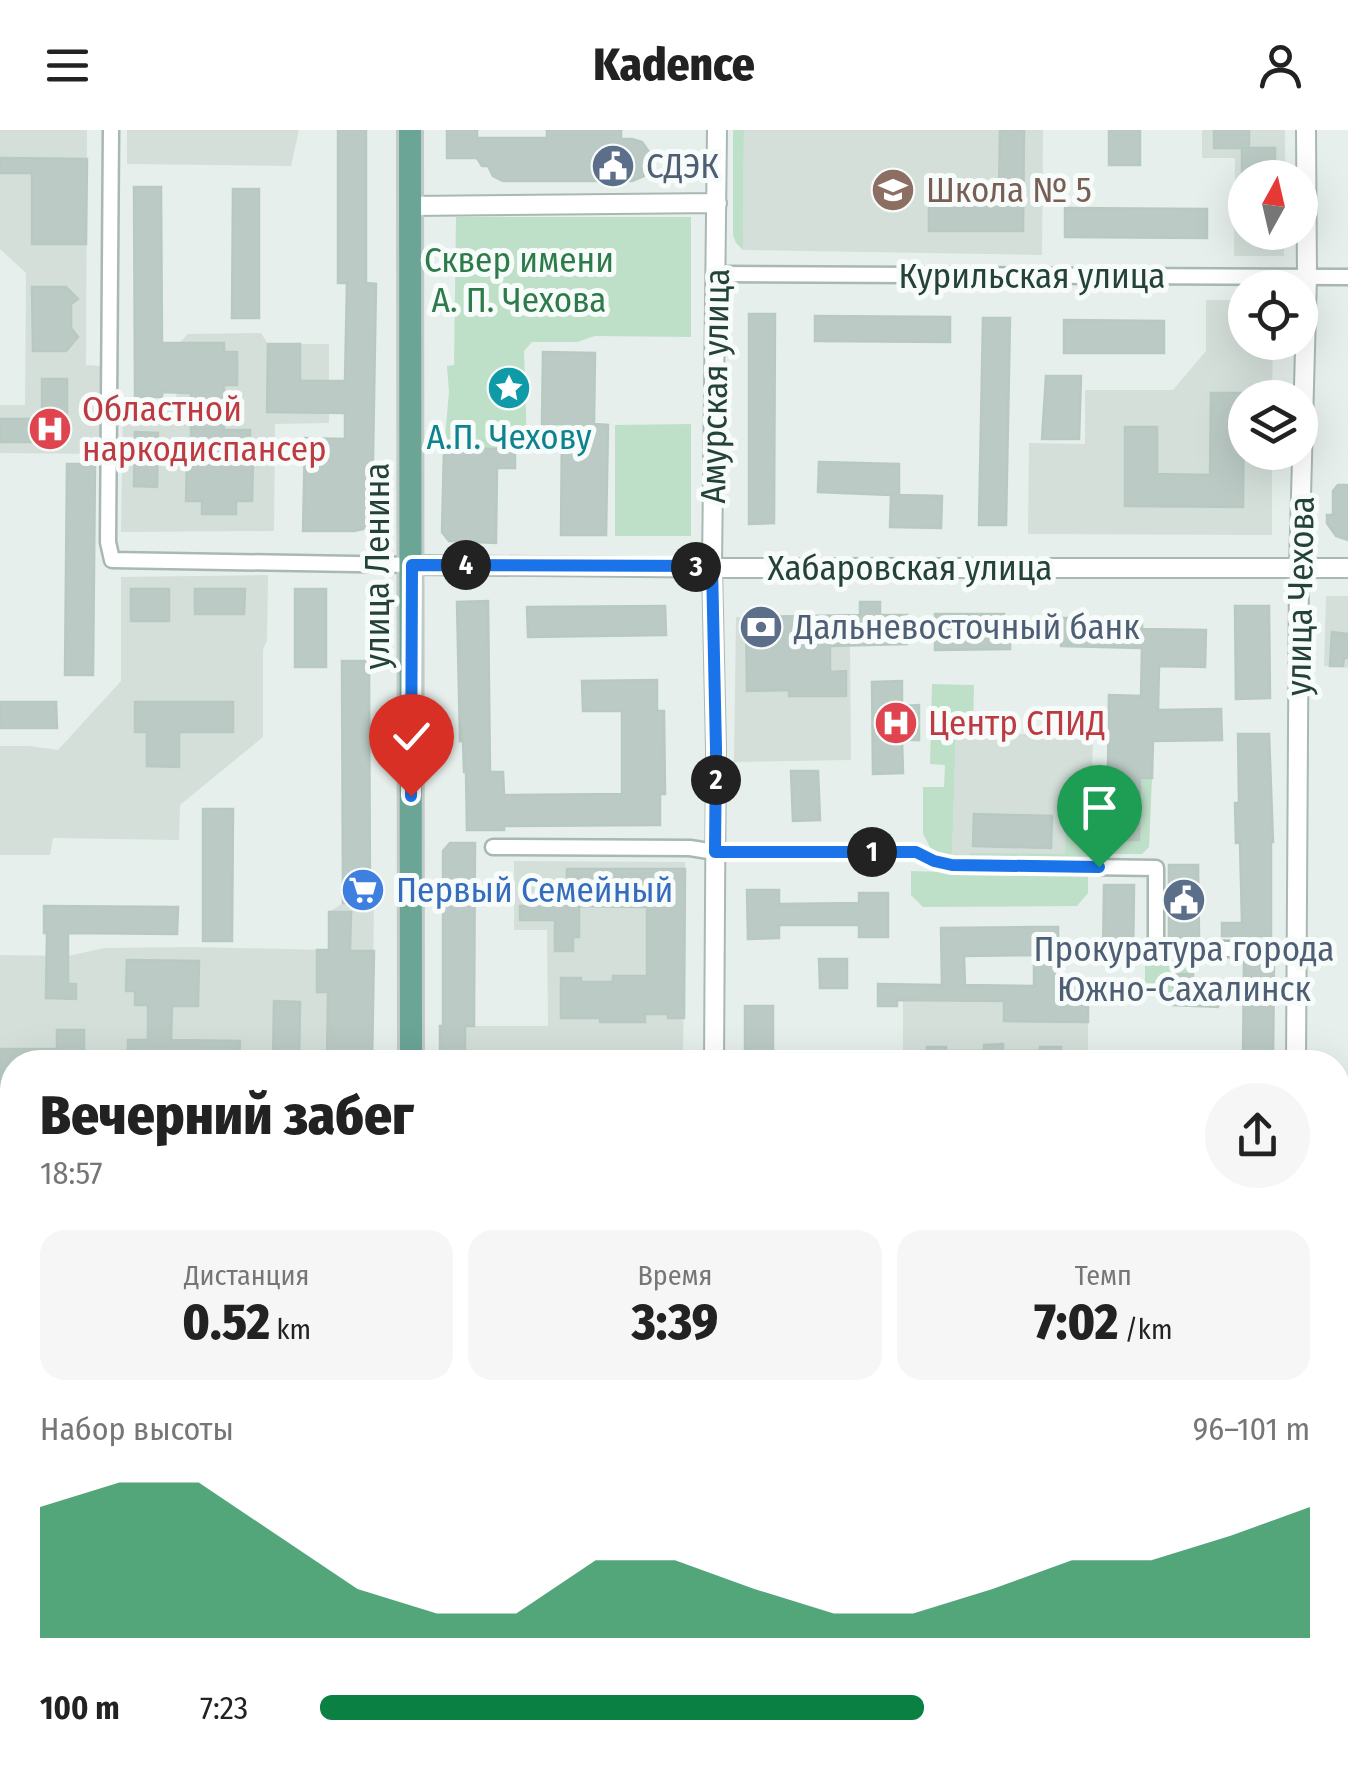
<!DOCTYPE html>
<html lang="ru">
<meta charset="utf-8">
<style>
:root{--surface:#fff;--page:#f6f6f6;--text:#222;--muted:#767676;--accent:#0b8043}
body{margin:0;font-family:"Fira Sans Condensed",sans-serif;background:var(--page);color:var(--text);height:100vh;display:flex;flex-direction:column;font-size:38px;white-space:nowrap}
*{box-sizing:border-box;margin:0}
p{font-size:32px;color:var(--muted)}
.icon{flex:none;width:55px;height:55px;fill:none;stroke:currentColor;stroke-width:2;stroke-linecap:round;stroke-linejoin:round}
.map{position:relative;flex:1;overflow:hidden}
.panel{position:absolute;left:0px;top:920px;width:1350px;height:715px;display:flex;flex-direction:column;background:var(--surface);border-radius:40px 40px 0 0;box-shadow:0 10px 40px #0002}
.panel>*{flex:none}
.needle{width:65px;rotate:8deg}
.controls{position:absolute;left:1228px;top:30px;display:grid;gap:20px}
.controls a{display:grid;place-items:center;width:90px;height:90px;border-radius:50%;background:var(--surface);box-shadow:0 10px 40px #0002;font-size:50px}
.pin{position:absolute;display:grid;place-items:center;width:85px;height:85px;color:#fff;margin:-102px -42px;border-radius:50% 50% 50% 0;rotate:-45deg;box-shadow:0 0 10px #0007}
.pin .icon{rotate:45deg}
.km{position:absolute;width:50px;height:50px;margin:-25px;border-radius:50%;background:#222;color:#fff;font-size:28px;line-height:50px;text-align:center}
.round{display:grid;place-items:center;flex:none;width:105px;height:105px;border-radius:52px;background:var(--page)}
.headline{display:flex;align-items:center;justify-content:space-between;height:170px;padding:0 40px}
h1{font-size:55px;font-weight:800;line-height:75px}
.metrics{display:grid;grid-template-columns:repeat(3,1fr);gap:15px;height:170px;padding:10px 40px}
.metrics div{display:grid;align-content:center;border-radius:25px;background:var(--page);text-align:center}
.metrics b{font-size:50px;font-weight:800}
.metrics small{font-size:28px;font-weight:400}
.metrics p{font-size:28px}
.chart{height:280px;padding:20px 40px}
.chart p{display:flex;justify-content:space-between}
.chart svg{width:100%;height:180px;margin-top:10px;fill:var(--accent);opacity:.7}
ul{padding:0 40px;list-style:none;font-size:32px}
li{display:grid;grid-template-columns:160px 120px 1fr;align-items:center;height:75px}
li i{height:25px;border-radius:12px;background:var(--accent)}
header{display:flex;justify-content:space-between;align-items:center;height:130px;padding:0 40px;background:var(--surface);font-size:45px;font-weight:800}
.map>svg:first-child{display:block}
</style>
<header><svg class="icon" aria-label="menu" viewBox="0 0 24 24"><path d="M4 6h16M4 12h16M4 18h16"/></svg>Kadence<svg class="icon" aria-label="person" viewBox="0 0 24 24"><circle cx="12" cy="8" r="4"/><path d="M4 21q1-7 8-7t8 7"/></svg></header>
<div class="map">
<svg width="1348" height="1635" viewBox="0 0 1348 1635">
<rect width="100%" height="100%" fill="#e6efeb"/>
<path fill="#d4dfda" d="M0 0H87L86 235 101 236V324L0 323V275H25L26 143 0 119Z
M127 0H299L291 36 127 34Z
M744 0H1043L1042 125 743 120Z
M1202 0H1285V47L1245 48V102L1284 103V126H1234L1235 28H1202Z
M1206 170H1245V212L1273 213 1272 267 1245 268V322L1272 323V405L1028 404 1029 313 1085 314V260H1173L1206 221Z
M261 203 268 214H329V293L275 294 274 401 121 402 123 275 172 274 178 262 179 213 188 204Z
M268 445 267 510 263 520V607L180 675 179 710 53 708 50 725H0V616H29L58 620 121 551V447Z
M1326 466H1348V538L1324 536Z
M807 486V516L850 515 851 630 734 632 736 487Z
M956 602 1093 606 1090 728 952 726Z
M514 731 685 732 683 932H440V896H548L547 800H514Z
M343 773H374L372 932H12V981H0V825L68 826 104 818 193 817 328 820 329 782Z
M903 854 1088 856V932H903Z
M0 1333H12V1451H0Z
M1338 1347H1348V1580H1338Z
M446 1623H572V1635H446Z"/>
<path fill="#bfe0c8" d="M733 0H744L743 120 736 113 733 105Z
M456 87H691V207L595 206 577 212H532L524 221 527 315H500L496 319 444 318 449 262 447 236 454 235Z
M691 294V406H615V295Z
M932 554 974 555 973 603H956L952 726 934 725 923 704V657H944L945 635 930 634Z
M1140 648H1152L1149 717 1142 724H1107V710Z
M1066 686H1091L1090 728 970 727V723L1065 724Z
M911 741 1088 746V763L1077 776 923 777 911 765Z
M1145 827 1193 828V844H1174L1173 862 1145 863Z
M0 1033H12V1296H0Z
M1338 1042H1348V1173H1338Z
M725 1622H993V1635H724Z"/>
<path fill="#bbcac4" stroke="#b8c9c2" stroke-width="2.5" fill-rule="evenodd" d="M338 0H366V153L376 154 372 384 369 393 363 399 354 401H303L305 308 345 309V283L267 282 268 214H300V251H345L347 153H338Z
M447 0H477V8H547V0H621V9H632L642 12 649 22V37L644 46 632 51H503L493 46 488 36H482L477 28H447Z
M1000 0H1024L1023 101H929V61L999 62Z
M1109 0H1140V35H1109Z
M1214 0H1249V18H1214Z
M1242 18H1275V48H1242Z
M0 28 87 29 86 114H32V43H0Z
M134 57H161L162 213H224V222H237V255H224V300H250V332L253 331 252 371H236V384H202V371H186L187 331H191V263L162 262V267H135Z
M233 59H259V188H232Z
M1065 78 1207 79V108L1065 107Z
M32 157H66L78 169 71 174V198L78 207 66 221H33Z
M749 184H775L774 393 749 394Z
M815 186 950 187V212L815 211Z
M983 188H1010L1006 395H979Z
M1064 190 1164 191V223H1064Z
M543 222 595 223 594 294 608 295 606 405H561L562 294H542Z
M1046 246H1081L1079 309H1042Z
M42 249H67V312H0V289H42Z
M1211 263H1244L1243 377 1125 376V297H1157V344L1210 345Z
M135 302 158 303 157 357 134 356Z
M500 315H515V338H497L496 413 449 411 442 402 444 318 496 319Z
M819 332 899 334V365L942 366 941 398 890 397 891 365 818 362Z
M67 334H95L93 545H65Z
M1338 355H1348V410L1336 406 1327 393V385H1333V361Z
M131 459H169V491H131Z
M195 459H245L244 484H195Z
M295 459H326V537H295Z
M488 471 490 642H503L504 665 622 664V581H583L582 551 657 550V581H664L665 664H660V695L504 696V700H467L466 642H464L463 610 460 611 457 472Z
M860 472H880V485H907V514L830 516V542L846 541V566H789V560L747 561 746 487 860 485Z
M665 476 666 505 528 507 527 477Z
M1235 476H1269L1270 568 1236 569Z
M935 484H1004V498H1010V519L935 520Z
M1062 488 1142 489V499L1206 500 1205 537 1159 536 1158 580 1221 579 1222 610 1153 611 1152 648H1140L1139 710H1107L1109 565 1141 566 1142 518 1061 516Z
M1332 502 1348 504V528H1344L1343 536H1330Z
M342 531H369L370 773H343Z
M902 551V576L919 575V610H902L903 643 873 644 872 552Z
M0 572H56L57 598H0Z
M135 572H233V602H179V637L147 636V602H135Z
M1238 604H1269L1273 712H1271V806H1222V793H1242L1240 712 1236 713 1235 673H1239Z
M791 641H818L820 690 793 691Z
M203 679H233L232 811H203Z
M974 684 1052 686 1051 718 973 716Z
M450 713H475L474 896H465V932H440V896H443V721Z
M1169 735H1198L1199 808 1169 807Z
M567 739H685L684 888H668V884H645V892H600V888H561V848H581V852H613V846H647V777L579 776V807H573V821H555V790H520V776H567Z
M1104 755H1134L1133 832 1103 831Z
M747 760H779V774L859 773V763H888V807H859V795H779V808L748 809Z
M44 776 178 777 177 804 68 803V854H76V869L46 868 47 803H44Z
M329 782H351L350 821H374L372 932H327L328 862H317V820H329Z
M1033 797H1058L1059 856H1088V892L1004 891V871L897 870V876H878V854L942 855 941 798ZM1034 825V856L965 855 964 826Z
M819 829H847V858H820Z
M127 830 199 831 198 876H172L171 910 240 911 239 932H128V910H148V875H135V861H126Z
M1244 830 1274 831 1273 932H1243Z
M1174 844H1193V852L1219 853 1218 877 1173 875Z
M274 871 300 872 299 932H273Z
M745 876H773V932H745Z
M57 900H84V932H12V954H0V919H57Z
M1003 914V921H1040V917H1061V932H927V917H946V921H984V915Z"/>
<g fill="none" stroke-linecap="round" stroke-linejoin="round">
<g stroke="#a8b8b2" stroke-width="19">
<path id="minor" d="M111 0 108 412 112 430 412 435
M717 144 1348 147
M493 717 690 718 715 722H916L934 731 952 735 1156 738V817L1296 821
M1338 1315H1348
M0 1600H12
M1338 1608H1348
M708 1635V1622"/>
</g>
<g stroke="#a8b8b2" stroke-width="22">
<path id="tertiary" d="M411 76 717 73
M412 435 742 438H1348
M714 932 716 619 712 437 717 0
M1296 932 1299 438 1307 147 1306 0
M0 1014H12
M0 1306H12
M1292 1635V1622"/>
</g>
<g stroke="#a4bbb3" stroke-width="25">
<path id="secondary" d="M405 1635V1622"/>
</g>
<g stroke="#c2cac8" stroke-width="28">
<path id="primary" d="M410 0 411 932
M1338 1023H1348"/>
</g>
<use href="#minor" stroke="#fff" stroke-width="14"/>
<use href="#tertiary" stroke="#fff" stroke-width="18"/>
<use href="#secondary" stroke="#fff" stroke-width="20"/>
<use href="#primary" stroke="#6aa596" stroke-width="22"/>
</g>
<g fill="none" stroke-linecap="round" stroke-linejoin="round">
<g stroke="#fff" stroke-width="20">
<path id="route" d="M411 666 412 435 712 436 716 619 715 722H916L934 731 952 735 1099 737"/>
</g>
<use href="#route" stroke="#1a73e8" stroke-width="12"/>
</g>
<defs>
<g id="civic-disc" transform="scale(2.25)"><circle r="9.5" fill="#5c6f8a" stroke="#f7fbf9"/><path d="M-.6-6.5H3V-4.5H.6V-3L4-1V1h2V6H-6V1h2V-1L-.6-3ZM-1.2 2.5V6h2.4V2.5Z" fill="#fff"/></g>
<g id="school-disc" transform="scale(2.25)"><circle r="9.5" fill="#8d6e63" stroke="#f7fbf9"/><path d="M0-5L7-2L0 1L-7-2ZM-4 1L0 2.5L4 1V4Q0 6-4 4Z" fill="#fff"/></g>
<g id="sight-disc" transform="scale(2.25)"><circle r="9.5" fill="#0f9aa8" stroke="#f7fbf9"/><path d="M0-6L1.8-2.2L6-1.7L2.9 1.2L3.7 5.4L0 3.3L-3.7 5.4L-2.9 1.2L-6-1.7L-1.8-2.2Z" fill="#fff"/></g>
<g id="hospital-disc" transform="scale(2.25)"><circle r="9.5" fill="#e0444e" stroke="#f7fbf9"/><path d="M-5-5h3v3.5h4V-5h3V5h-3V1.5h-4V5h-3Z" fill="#fff"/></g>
<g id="bank-disc" transform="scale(2.25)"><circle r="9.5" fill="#5c6f8a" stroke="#f7fbf9"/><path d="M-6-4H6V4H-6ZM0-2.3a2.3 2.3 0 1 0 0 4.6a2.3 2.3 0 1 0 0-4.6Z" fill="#fff"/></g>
<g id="supermarket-disc" transform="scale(2.25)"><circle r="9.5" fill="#3f7fe0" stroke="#f7fbf9"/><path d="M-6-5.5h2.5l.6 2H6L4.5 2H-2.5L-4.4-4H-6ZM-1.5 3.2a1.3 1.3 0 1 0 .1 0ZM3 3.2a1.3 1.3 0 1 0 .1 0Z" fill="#fff"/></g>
</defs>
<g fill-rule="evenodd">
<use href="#civic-disc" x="613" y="36"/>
<use href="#school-disc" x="893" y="60"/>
<use href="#sight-disc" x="509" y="258"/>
<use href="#hospital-disc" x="50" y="299"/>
<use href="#bank-disc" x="761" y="497"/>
<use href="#hospital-disc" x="896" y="593"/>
<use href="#supermarket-disc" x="363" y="760"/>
<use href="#civic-disc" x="1184" y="770"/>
</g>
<g text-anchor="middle" stroke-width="10" stroke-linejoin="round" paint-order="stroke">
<g font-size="35" fill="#4e5e75" stroke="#f7fbf9" text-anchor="start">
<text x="646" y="48">СДЭК</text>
<text x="794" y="509">Дальневосточный банк</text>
<text x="1184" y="831" text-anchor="middle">Прокуратура города<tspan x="1184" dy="40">Южно-Сахалинск</tspan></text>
</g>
<g font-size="35" fill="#785e54" stroke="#f7fbf9" text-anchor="start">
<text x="926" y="72">Школа № 5</text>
</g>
<g font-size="35" fill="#2d7a4b" stroke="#f7fbf9">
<text x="519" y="142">Сквер имени<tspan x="519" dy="40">А. П. Чехова</tspan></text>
</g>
<g font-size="35" fill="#24423a" stroke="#f7fbf9">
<text x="1032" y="158">Курильская улица</text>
<text transform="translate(715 256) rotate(-89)" y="12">Амурская улица</text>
<text transform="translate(377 436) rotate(-90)" y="12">улица Ленина</text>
<text x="910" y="450">Хабаровская улица</text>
<text transform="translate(1300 466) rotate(-89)" y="12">улица Чехова</text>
</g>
<g font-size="35" fill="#be3a42" stroke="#f7fbf9" text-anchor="start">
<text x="82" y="291">Областной<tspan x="82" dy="40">наркодиспансер</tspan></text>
<text x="928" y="605">Центр СПИД</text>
</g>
<g font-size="35" fill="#0d838f" stroke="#f7fbf9">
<text x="509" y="319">А.П. Чехову</text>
</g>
<g font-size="35" fill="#366cbe" stroke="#f7fbf9" text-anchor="start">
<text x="396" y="772">Первый Семейный</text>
</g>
</g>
</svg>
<div class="controls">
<a><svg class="needle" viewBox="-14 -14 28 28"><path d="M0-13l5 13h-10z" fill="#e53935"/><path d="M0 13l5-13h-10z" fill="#767676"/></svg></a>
<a><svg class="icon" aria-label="locate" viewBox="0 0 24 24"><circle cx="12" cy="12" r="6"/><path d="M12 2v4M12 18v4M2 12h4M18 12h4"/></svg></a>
<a><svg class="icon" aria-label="layers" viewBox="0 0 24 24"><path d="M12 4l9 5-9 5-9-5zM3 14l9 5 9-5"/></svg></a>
</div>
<div class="pin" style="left:1099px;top:737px;background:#1e9e55"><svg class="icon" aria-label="arrive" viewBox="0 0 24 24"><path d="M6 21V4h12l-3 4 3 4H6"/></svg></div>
<div class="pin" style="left:411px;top:666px;background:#d93025"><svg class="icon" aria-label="check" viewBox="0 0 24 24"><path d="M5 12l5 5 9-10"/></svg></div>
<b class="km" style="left:872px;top:722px">1</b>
<b class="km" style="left:716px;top:650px">2</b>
<b class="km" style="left:696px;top:437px">3</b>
<b class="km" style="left:466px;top:435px">4</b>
<section class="panel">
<div class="headline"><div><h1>Вечерний забег</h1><p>18:57</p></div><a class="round"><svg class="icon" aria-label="share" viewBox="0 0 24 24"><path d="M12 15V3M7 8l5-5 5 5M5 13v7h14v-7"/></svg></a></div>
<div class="metrics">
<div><p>Дистанция</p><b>0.52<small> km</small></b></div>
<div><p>Время</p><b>3:39</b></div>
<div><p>Темп</p><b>7:02<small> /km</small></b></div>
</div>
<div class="chart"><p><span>Набор высоты</span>96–101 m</p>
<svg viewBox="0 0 160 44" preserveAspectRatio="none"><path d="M0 44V12L10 6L20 6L30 19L40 32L50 38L60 38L70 25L80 25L90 32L100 38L110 38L120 32L130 25L140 25L150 19L160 12V44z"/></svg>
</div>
<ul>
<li><b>100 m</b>7:23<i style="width:61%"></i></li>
</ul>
</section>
</div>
